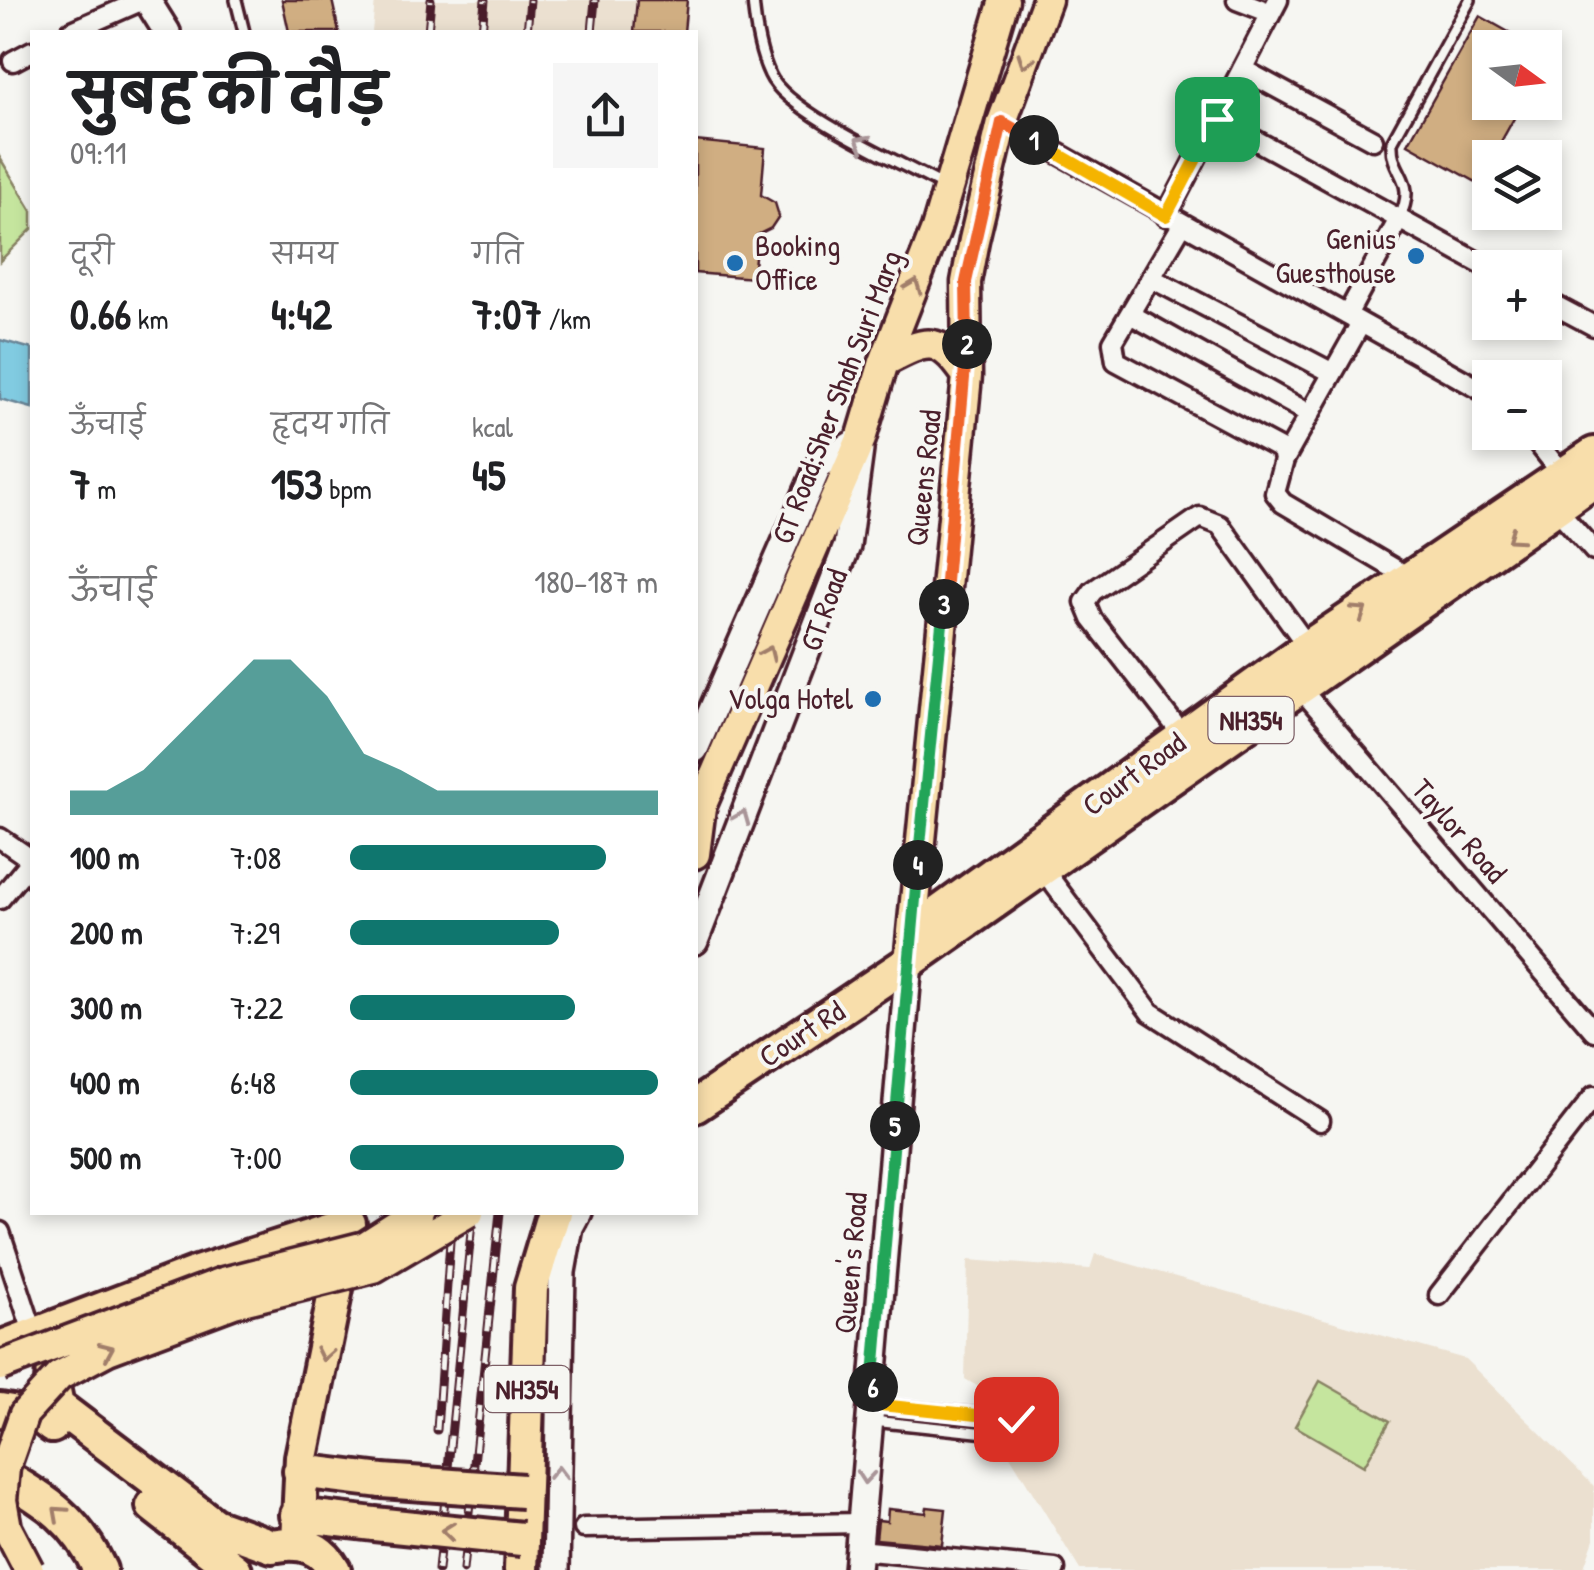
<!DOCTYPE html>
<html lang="hi">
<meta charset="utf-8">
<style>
:root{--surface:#fff;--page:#f6f6f6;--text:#202124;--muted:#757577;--accent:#0f766e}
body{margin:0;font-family:"Patrick Hand","Playpen Sans Deva",sans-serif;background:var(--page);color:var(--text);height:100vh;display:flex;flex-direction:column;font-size:38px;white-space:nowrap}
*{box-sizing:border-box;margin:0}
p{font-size:32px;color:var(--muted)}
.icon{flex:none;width:55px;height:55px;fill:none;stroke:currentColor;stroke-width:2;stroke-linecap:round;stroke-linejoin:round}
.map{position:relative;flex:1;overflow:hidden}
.panel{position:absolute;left:30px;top:30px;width:668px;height:1185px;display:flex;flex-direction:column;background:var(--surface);border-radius:0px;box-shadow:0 5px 15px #0003}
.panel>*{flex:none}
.needle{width:65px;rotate:105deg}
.buttons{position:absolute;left:1472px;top:30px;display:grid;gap:20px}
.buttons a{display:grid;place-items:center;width:90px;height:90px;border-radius:0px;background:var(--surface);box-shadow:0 5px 15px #0003;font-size:50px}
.pin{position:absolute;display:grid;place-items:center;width:85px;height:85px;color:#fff;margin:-42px;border-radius:20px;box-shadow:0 5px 15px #0006}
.km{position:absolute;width:50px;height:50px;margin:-25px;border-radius:50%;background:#222;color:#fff;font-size:28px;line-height:50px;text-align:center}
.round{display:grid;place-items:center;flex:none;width:105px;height:105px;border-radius:0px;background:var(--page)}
.summary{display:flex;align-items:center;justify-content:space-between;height:170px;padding:0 40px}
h1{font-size:55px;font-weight:700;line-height:75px}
.metrics{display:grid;grid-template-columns:repeat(3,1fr);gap:15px;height:170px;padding:10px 40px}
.metrics div{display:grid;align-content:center}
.metrics b{font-size:42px;font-weight:700}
.metrics small{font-size:28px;font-weight:400}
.metrics p{font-size:28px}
.chart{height:280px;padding:20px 40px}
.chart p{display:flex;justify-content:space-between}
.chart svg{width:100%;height:180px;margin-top:10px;fill:var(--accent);opacity:.7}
ul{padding:0 40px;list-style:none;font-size:32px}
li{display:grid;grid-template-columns:160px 120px 1fr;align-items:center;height:75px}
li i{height:25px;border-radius:12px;background:var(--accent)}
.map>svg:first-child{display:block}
</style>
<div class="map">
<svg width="1594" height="1570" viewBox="0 0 1594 1570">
<rect width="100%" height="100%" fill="#f6f6f2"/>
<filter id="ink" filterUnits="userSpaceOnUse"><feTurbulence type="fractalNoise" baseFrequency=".01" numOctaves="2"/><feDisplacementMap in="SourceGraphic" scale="20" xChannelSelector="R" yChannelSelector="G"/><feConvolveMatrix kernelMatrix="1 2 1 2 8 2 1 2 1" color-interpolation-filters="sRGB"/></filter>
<g filter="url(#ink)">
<path fill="#ebe0d0" d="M375 0H650L648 32H372Z
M1095 1254 1465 1359 1594 1486V1539L1583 1570H1080L1006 1449 1039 1422 965 1379 968 1260 1090 1269Z"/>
<path fill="#c5e59e" stroke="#888264" stroke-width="2.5" d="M0 158 32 211V229L0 261Z
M1320 1381 1390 1421 1364 1466 1295 1426Z"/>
<path fill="#81cbe1" stroke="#6b8698" stroke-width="2.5" d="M0 340 32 349V408L0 399Z"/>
<path fill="#d0ae82" stroke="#4a1f2b" stroke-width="2.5" d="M282 0H332L339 32H289Z
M637 0H687L684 32H634Z
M1480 16 1537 48H1490V102H1523L1478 183 1408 144Z
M695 141 765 148 761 195 775 203 779 216 771 228 757 235 753 278 695 273Z
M927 1507 946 1509 942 1545 876 1539 878 1520 887 1521 888 1509 926 1513Z"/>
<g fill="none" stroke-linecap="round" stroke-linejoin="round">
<g stroke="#4a1f2b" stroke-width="16">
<path id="lane" d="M236 0 244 32
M753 0C755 25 759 52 770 75 787 113 906 165 946 187
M1399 219C1419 177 1390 176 1392 142L1470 0
M873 1421 1005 1435 1018 1424 1011 1417 874 1404"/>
</g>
<g stroke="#4a1f2b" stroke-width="25">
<path id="street" d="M1237 0 1271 13
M70 32 143 0
M13 61 32 51
M1242 69 1373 140
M1217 119 1490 269
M1002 122 1490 395
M1166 216 1278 0
M1182 225 1113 342 1116 361 1282 450 1284 460 1275 493 1283 503 1410 578
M1151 278 1333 373
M1545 300 1594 326
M1130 314 1310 414
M1347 315 1399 219
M1529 432 1567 480
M1284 460 1361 323
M1556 508 1594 551
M1295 682 1594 1031
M1185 738 1092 619 1085 602 1093 591 1200 517 1220 525 1308 647
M0 838 32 860
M1042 868 1150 1012 1320 1121
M0 899 32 860
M0 1232 34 1335
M1439 1295 1594 1096
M584 1528 861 1523
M859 1550 1055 1569"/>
</g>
<g stroke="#4a1f2b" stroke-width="32">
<path id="secondary" d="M147 0 167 32
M695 749 819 465 861 439
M695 941 847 546 860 450
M556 1570 562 1272 570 1227 578 1212
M857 1570 909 962"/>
</g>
<g stroke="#4a1f2b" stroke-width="35">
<path id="primary" d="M884 362C926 340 938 333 967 376
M695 854 701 807 861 439 884 362 936 229 1004 0
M909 962 967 376 966 282 974 240 1002 122 1047 0"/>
</g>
<g stroke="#4a1f2b" stroke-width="40">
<path id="highway" d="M922 925 1308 647 1594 454
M695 1106 909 962 1594 481
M56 1327 52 1382 57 1406 214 1525 272 1546
M0 1348 197 1273 349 1224 302 1457 298 1542
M0 1410 41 1417 52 1426
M300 1471 382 1481
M0 1474C47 1501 77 1520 100 1570
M153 1506 235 1570
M297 1515 374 1524
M278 1545C303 1541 321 1547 334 1570
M521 1570 531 1288 554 1212"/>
</g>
<use href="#lane" stroke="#f6f6f2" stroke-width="9"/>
<use href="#street" stroke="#f6f6f2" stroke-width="18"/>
<use href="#secondary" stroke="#f6f6f2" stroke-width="25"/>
<use href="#primary" stroke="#f8deab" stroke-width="28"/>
<use href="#highway" stroke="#f8deab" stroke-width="32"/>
<g stroke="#4a1f2b" stroke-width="9">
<path id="rail" d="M428 32 431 0
M482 32 485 0
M527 32 530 0
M592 32 595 0
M437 1430 452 1212
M438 1570 473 1212
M463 1570 500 1212"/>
</g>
<use href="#rail" stroke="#f6f6f2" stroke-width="5" stroke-dasharray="15" stroke-linecap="butt"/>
<g stroke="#4a1f2b" stroke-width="35" stroke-linecap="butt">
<path id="primary-bridge" d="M0 1366 223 1282 365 1246 418 1212
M29 1570 7 1528 2 1500 5 1468 24 1414 59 1376 108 1350 234 1303 374 1268 469 1212"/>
</g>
<g stroke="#4a1f2b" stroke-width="40" stroke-linecap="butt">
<path id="highway-bridge" d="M382 1481 523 1491
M374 1524 522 1539"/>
</g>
<use href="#primary-bridge" stroke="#f8deab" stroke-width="28"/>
<use href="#highway-bridge" stroke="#f8deab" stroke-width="32"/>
</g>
<defs><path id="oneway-chevron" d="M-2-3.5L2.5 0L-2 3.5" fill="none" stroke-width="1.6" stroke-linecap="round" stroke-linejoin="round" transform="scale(2.5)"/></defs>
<g stroke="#a17e6b">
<use href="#oneway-chevron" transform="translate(1025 61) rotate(110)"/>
<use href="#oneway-chevron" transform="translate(914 286) rotate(-69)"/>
<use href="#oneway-chevron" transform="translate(1514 537) rotate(145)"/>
<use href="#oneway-chevron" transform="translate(1360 612) rotate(-34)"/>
<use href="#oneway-chevron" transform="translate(768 653) rotate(-66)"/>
<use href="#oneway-chevron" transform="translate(107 1350) rotate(-24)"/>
<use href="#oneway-chevron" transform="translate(324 1354) rotate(101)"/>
<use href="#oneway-chevron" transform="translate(59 1513) rotate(-138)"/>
<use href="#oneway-chevron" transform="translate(448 1531) rotate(-174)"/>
</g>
<g stroke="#a99598">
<use href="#oneway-chevron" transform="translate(862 142) rotate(-151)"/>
<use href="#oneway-chevron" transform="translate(742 817) rotate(-68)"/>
<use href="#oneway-chevron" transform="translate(558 1473) rotate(-89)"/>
<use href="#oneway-chevron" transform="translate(865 1477) rotate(95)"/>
</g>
</g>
<g fill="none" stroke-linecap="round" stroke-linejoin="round" filter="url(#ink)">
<g stroke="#fff" stroke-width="20">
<path id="split-1" d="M1034 140 1166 216 1217 119"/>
</g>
<g stroke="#fff" stroke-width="20">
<path id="split-2" d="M967 344 966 282 1002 122 1034 140"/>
</g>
<g stroke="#fff" stroke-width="20">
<path id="split-3" d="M944 604 967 344"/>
</g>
<g stroke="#fff" stroke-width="20">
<path id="split-4" d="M918 865 944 604"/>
</g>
<g stroke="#fff" stroke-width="20">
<path id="split-5" d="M895 1126 918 865"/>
</g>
<g stroke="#fff" stroke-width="20">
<path id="split-6" d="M873 1387 895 1126"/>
</g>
<g stroke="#fff" stroke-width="20">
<path id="split-7" d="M873 1387 871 1404 1016 1419"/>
</g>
<use href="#split-1" stroke="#f5b400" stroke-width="12"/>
<use href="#split-2" stroke="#f0652b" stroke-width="12"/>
<use href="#split-3" stroke="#f0652b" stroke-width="12"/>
<use href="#split-4" stroke="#22a559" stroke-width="12"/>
<use href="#split-5" stroke="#22a559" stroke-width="12"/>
<use href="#split-6" stroke="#22a559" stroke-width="12"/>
<use href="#split-7" stroke="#f5b400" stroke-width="12"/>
</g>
<g fill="#1f6fb2" stroke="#f6f6f2" stroke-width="4">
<circle cx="1416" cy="256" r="10"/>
<circle cx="735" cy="263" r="10"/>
<circle cx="873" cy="699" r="10"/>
</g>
<g text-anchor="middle" stroke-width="8" stroke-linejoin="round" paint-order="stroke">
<g fill="#f6f6f2" stroke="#7e6067" stroke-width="2.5">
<rect x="1208.5" y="697" width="85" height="46" rx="8"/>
<rect x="484.5" y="1366" width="85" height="46" rx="8"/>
</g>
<g font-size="28" font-weight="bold" fill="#4a1f2b">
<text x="1251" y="730">NH354</text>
<text x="527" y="1399">NH354</text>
</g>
<g font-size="30" fill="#4a1f2b" stroke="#f6f6f2" text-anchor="end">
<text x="1396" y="249">Genius<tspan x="1396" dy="34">Guesthouse</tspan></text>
<text x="755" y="256" text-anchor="start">Booking<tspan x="755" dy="34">Office</tspan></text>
<text x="853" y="709">Volga Hotel</text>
</g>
<g font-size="30" fill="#4a1f2b" stroke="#f6f6f2">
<text transform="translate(837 397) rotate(-69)" y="10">GT Road;Sher Shah Suri Marg</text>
<text transform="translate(924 478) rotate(-84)" y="10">Queens Road</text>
<text transform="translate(824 610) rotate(-70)" y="10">GT Road</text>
<text transform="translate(1134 774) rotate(-36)" y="10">Court Road</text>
<text transform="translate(1459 831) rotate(49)" y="10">Taylor Road</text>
<text transform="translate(802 1034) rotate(-33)" y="10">Court Rd</text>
<text transform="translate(851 1263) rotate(-85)" y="10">Queen's Road</text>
</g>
</g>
</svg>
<div class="buttons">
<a><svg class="needle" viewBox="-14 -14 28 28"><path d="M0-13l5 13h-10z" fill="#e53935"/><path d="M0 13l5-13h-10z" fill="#757577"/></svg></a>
<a><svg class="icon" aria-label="layers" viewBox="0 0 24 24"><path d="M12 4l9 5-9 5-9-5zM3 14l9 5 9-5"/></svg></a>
<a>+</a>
<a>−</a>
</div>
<div class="pin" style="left:1217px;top:119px;background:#1e9e55"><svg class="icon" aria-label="arrive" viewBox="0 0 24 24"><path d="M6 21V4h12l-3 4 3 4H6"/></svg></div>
<div class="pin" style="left:1016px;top:1419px;background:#d93025"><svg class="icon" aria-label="check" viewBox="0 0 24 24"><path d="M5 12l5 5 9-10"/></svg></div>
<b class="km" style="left:1034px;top:140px">1</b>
<b class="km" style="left:967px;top:344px">2</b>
<b class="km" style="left:944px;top:604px">3</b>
<b class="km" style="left:918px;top:865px">4</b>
<b class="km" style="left:895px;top:1126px">5</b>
<b class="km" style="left:873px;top:1387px">6</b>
<section class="panel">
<div class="summary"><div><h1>सुबह की दौड़</h1><p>09:11</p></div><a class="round"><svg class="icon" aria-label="share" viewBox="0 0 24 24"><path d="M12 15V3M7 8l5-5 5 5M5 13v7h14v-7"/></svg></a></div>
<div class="metrics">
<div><p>दूरी</p><b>0.66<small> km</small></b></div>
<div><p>समय</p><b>4:42</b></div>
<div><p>गति</p><b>7:07<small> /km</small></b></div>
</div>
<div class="metrics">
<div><p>ऊँचाई</p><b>7<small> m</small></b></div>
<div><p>हृदय गति</p><b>153<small> bpm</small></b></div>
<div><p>kcal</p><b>45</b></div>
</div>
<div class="chart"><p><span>ऊँचाई</span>180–187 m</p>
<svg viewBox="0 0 160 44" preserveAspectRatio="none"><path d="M0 44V38L10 38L20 33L30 24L40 15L50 6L60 6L70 15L80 29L90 33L100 38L110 38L120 38L130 38L140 38L150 38L160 38V44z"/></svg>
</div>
<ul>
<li><b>100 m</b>7:08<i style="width:83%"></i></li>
<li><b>200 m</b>7:29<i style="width:68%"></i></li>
<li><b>300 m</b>7:22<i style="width:73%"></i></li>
<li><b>400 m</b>6:48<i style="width:100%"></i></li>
<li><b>500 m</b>7:00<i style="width:89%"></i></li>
</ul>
</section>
</div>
